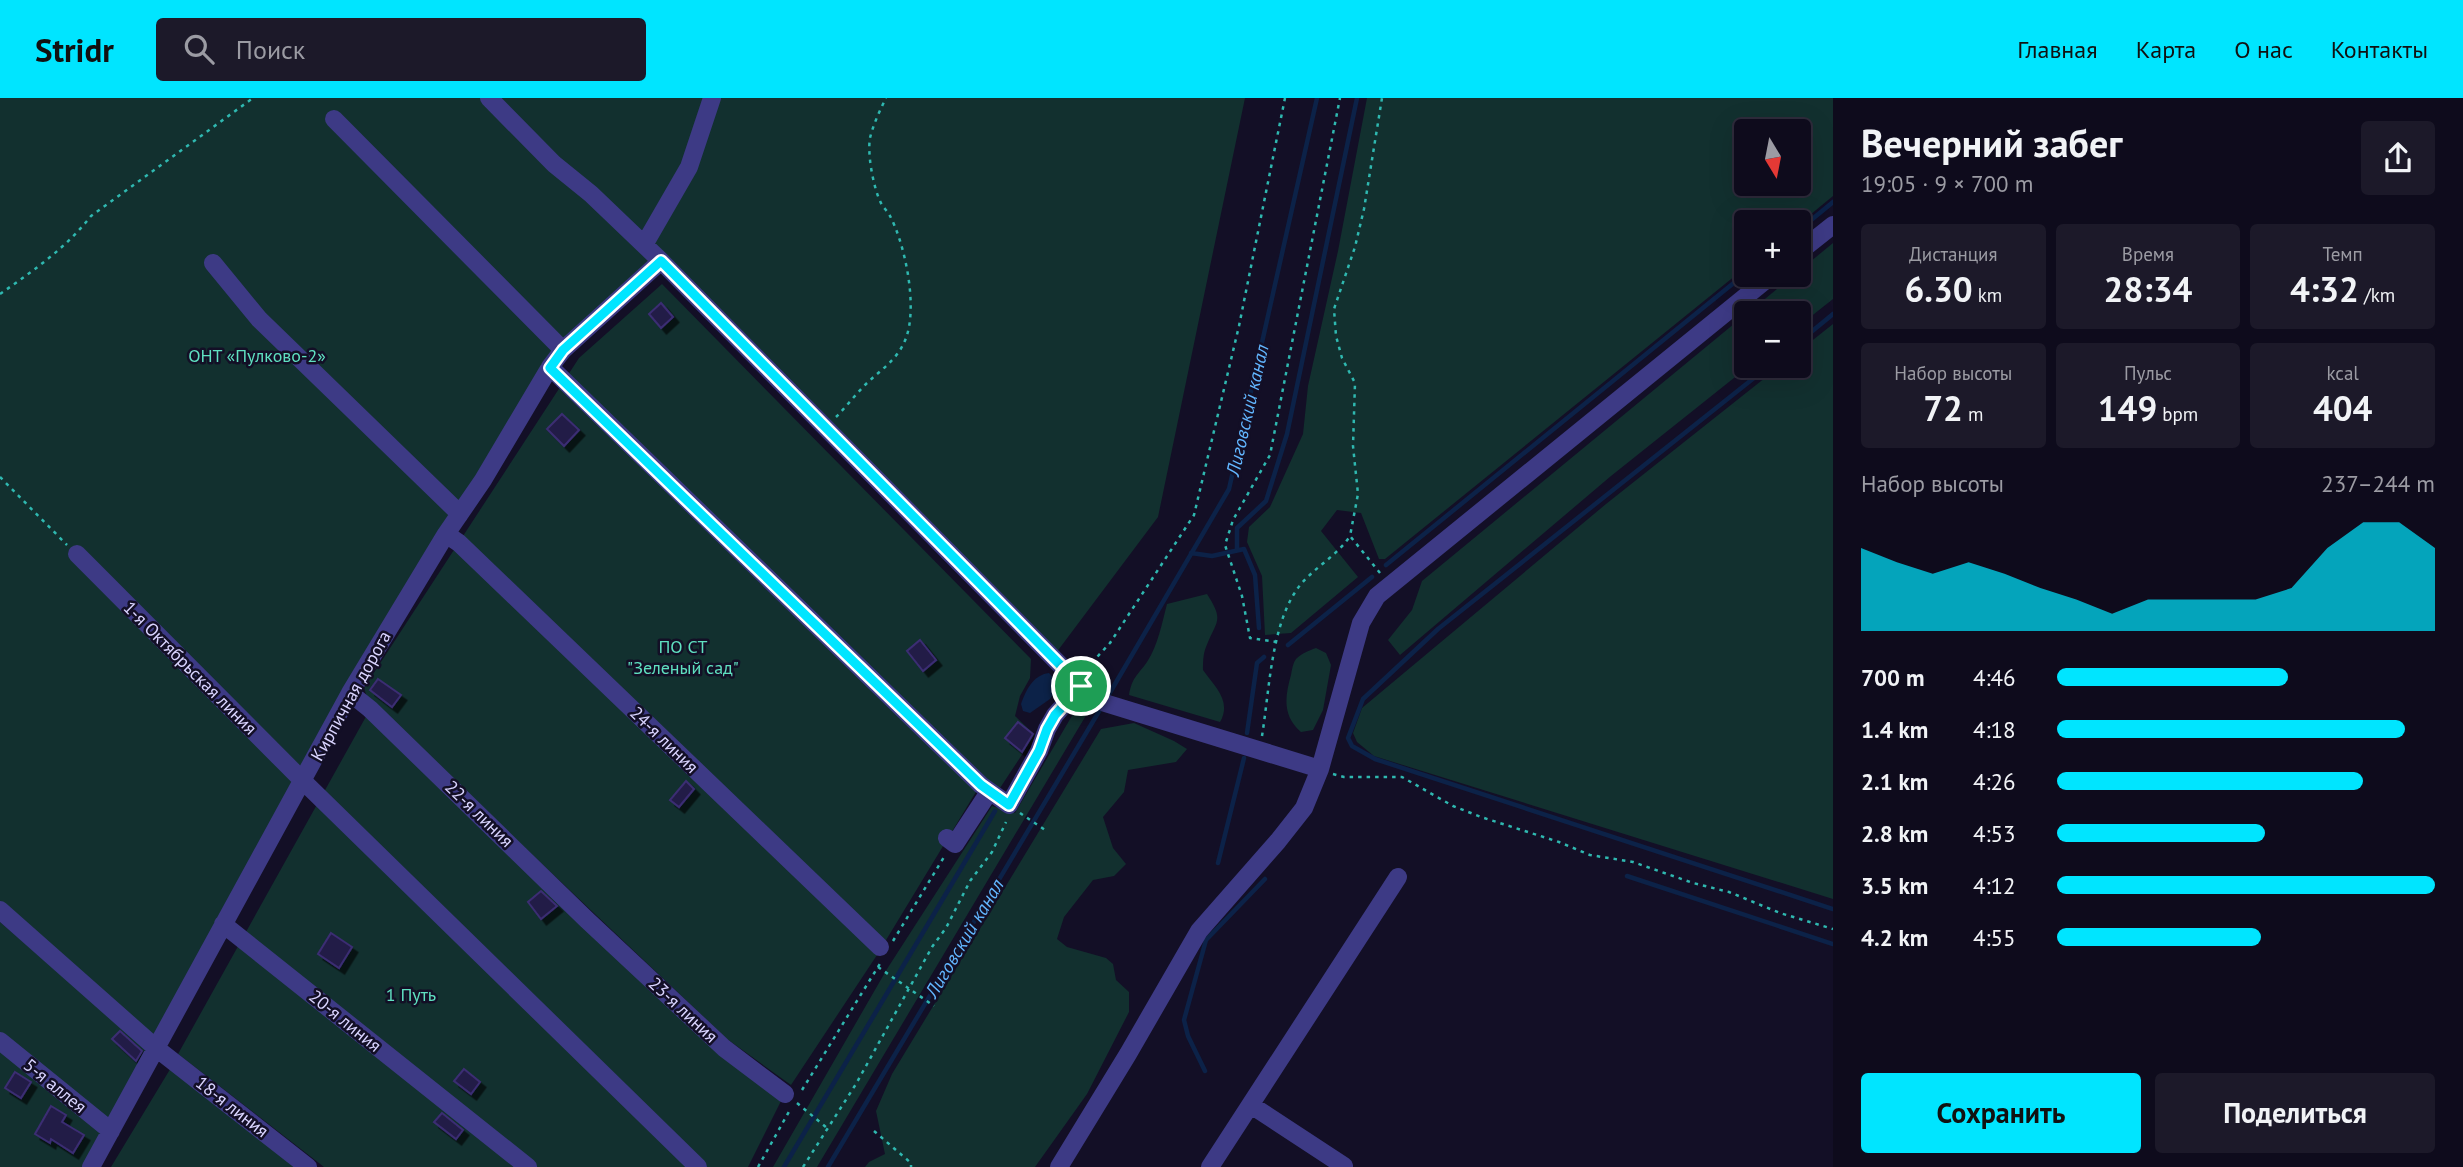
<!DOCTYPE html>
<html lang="ru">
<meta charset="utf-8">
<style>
:root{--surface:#0e0b1c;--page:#1c1929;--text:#f1f3f6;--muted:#9b9ba3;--line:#2e2b3b;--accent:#00e5ff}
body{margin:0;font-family:"PT Sans",sans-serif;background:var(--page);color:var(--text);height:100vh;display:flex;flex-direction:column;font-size:26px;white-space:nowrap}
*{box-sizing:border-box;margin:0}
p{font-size:23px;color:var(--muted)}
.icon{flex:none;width:38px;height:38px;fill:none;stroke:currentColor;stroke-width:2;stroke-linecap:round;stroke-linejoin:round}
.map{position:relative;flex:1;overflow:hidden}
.side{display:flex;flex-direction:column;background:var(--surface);width:630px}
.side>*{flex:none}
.needle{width:46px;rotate:170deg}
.fabs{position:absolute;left:1734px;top:21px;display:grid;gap:14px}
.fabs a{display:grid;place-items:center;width:77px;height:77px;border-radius:7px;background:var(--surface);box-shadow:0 7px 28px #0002,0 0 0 2px var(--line);font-size:35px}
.pin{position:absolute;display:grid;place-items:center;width:60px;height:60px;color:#fff;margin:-30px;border:4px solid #fff;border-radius:50%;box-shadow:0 2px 7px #0007}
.round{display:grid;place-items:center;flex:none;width:74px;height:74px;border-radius:7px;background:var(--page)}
.headline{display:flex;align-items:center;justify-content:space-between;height:119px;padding:0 28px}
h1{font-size:38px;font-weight:700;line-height:52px}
.metrics{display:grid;grid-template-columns:repeat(3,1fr);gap:10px;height:119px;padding:7px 28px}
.metrics div{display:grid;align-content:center;border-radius:7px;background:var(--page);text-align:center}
.metrics b{font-size:35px;font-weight:700}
.metrics small{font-size:19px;font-weight:400}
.metrics p{font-size:19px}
.chart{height:196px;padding:14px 28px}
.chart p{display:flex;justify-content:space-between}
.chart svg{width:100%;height:126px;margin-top:7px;fill:var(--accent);opacity:.7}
.cta{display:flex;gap:14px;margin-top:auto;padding:14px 28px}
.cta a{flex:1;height:80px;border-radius:7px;background:var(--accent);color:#111;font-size:28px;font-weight:700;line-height:80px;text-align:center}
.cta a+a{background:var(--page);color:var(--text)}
ul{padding:0 28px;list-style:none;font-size:23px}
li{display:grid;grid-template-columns:112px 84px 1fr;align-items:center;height:52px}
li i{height:18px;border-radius:9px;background:var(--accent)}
header{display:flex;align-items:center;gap:42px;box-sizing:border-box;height:98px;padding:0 35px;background:var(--accent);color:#111}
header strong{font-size:33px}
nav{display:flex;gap:38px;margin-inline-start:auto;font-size:24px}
.search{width:490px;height:63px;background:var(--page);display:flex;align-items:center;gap:18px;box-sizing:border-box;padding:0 24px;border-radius:7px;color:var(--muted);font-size:26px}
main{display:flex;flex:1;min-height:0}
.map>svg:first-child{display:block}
</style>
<header>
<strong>Stridr</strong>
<div class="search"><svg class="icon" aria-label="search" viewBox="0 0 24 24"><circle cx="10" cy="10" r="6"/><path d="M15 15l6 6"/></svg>Поиск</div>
<nav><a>Главная</a><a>Карта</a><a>О нас</a><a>Контакты</a></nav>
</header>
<main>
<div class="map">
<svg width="1833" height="1069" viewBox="0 0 1833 1069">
<defs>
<filter id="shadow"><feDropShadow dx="5.5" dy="5.5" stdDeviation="0" flood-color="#0009"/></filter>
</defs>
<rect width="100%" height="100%" fill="#130f26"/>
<path fill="#12302f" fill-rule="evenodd" d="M0 0H1245L1158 419 1053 559 661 163 563 252 460 416 156 950 0 812Z
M1367 0H1833V98L1799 126 1746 124V169L1385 461H1379L1361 415 1337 412 1321 433 1358 479 1291 535 1265 537 1262 478 1247 444 1249 429 1270 409 1303 336 1308 288 1338 153ZM1746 33H1799V86H1746Z
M1833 145V201L1799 228V215H1748L1794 177H1799V173Z
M662 186 1031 561 1030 580 1020 598 1015 618 1035 637 1000 690 985 679 877 857 791 987 727 941 373 606 367 599 364 590 579 260Z
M1746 216V268H1749L1611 378 1400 557 1388 542 1412 512 1422 483Z
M1833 226V801L1374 658 1357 644 1353 635 1362 610 1606 406 1780 268H1799V253Z
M1207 496C1225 524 1216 522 1206 549 1203 556 1203 565 1203 572 1215 589 1232 603 1220 624L1129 597C1132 579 1138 577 1147 564 1158 547 1162 525 1167 506Z
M1316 550 1326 555 1331 567 1323 612 1313 632 1301 634C1282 618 1285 598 1291 577 1292 571 1293 565 1296 561 1302 555 1308 553 1316 550Z
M1083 599 1094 604 817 1069H773L887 871 992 708 1015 715Z
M368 615 782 1001 748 1069H324L178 956Z
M1134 625 1174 643 1187 651 1176 664 1128 672 1124 694 1103 719 1113 750 1126 766 1114 778 1093 782 1064 819 1057 841 1067 849 1106 860 1113 866 1116 882 1129 894V914L1087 996 1035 1069H865L869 1064 885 1056 876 1013 892 976 1101 631Z
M0 824 148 952 82 1069H0Z
M172 968 302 1069H111Z"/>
<path fill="#0c2248" d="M1049 575 1056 583 1057 591 1050 601 1030 615 1023 613 1021 606C1026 592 1033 577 1049 575Z"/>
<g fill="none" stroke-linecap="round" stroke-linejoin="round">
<path stroke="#0c2248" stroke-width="4.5" d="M1799 132 1833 104
M1799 244 1833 216
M1769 268 1438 531 1363 601 1348 640 1352 648 1375 661 1833 811
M1237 452V430L1266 403 1287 336 1357 0
M1191 455 1212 458 1244 451 1255 477 1259 530
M1386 467 1746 175
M1288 547 1372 479
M1108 598 1229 391 1317 0
M1247 635 1257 565 1264 559
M1218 765 1244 660
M1627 778 1833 846
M1205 973 1188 938 1184 922 1206 842 1265 781
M784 1069 995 713
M828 1069 1101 610"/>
</g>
<path fill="#241b47" stroke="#3b2d73" stroke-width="2" filter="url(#shadow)" d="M661 205 673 219 661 230 649 216Z
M562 316 579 332 564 348 547 331Z
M920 542 936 562 923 573 907 553Z
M378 581 401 597 392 609 370 592Z
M1018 624 1033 636 1022 654 1005 640Z
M686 683 694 691 679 709 670 702Z
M541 793 557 808 541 821 528 804Z
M331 835 352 849 339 870 318 856Z
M120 933 142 953 136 963 112 941Z
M464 971 480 984 471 996 454 983Z
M15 974 31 984 21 1000 5 990Z
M51 1008 66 1017 62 1024 84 1037 73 1055 51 1041 50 1045 35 1036Z
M442 1015 463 1032 456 1041 434 1024Z"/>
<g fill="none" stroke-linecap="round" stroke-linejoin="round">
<path stroke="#2fb8b0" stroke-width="2.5" stroke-dasharray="3.5 5" stroke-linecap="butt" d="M0 196C33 173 66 150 91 118L253 0
M836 319C846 309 855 297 865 287 880 272 898 262 906 240 918 208 905 145 889 116 887 113 884 110 882 107 874 93 867 57 870 40 873 27 880 12 886 0
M0 379 67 447
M1380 475 1350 438 1358 396 1353 348 1355 285 1342 260 1336 238 1334 211 1355 149 1364 111 1382 0
M1277 544 1250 540 1242 498 1225 447 1233 422 1270 357 1340 0
M1086 571 1110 545 1194 417 1239 228 1285 0
M1262 638C1269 595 1271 533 1294 496 1308 472 1335 461 1350 438
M1333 676 1344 679H1402L1453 708 1481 719 1559 744 1590 757 1633 764 1693 785 1729 794 1780 815 1833 831
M1020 715 1045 732
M893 843 944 759
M878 869 934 908
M802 992 881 864
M797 1005 827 1030
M874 1033 911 1065V1069
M758 1069 791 1010
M803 1069 856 986 932 849 946 830 970 783 992 754 1006 724"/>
<path stroke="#3d3a85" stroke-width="18" d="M489 0 554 66 591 96 661 163 1081 588 1105 605 1320 671
M334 21 563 252
M644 147 689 69 712 0
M1799 154 1833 127
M213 165 259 221 460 416
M550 269 981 687 1009 707 1039 653 1047 631 1055 617 1081 588
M446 436 459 445 880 849
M77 456 303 683 698 1069
M350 595 370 611 587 822 724 950 785 996
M947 740 955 746 989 694
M0 812 156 950 308 1069
M223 826 528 1069
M0 943 111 1033
M1251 1007 1344 1068
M91 1069 350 595 446 436 483 382 550 269 563 252 661 163
M1059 1069 1128 956 1199 833 1278 743 1304 710 1320 671 1361 525 1377 498 1772 177
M1210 1069 1398 779"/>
</g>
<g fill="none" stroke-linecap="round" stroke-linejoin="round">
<g stroke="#fff" stroke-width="14">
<path id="route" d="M661 163 1081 588 1055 617 1047 631 1039 653 1009 707 981 687 550 270 563 252Z"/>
</g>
<use href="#route" stroke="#00e5ff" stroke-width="9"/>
</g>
<g text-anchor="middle" stroke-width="5" stroke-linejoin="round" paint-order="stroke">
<g font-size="18" fill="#5fe0c0" stroke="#130f26">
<text x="257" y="264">ОНТ «Пулково-2»</text>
<text x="683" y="555">ПО СТ<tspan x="683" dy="21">"Зеленый сад"</tspan></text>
<text x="411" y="903">1 Путь</text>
</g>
<g font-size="18" fill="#d9d4ff" stroke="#130f26">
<text transform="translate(190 570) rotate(45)" y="6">1-я Октябрьская линия</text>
<text transform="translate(351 598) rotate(-61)" y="6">Кирпичная дорога</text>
<text transform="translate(664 642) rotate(44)" y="6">24-я линия</text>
<text transform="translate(479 716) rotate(44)" y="6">22-я линия</text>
<text transform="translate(683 912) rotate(43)" y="6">23-я линия</text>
<text transform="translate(345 923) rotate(39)" y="6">20-я линия</text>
<text transform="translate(55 988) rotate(39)" y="6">5-я аллея</text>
<text transform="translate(232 1009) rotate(38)" y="6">18-я линия</text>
</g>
<g font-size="19" font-style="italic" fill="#62b6ff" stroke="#130f26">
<text transform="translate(1247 312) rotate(-77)" y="7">Лиговский канал</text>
<text transform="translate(964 840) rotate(-59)" y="7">Лиговский канал</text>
</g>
</g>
</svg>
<div class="fabs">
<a><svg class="needle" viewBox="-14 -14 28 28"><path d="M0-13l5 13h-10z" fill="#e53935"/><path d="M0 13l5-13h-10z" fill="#9b9ba3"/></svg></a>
<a>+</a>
<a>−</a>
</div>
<div class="pin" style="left:1081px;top:588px;background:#1e9e55"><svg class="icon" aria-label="arrive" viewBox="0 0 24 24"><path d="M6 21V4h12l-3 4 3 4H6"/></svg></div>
</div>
<section class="side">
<div class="headline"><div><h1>Вечерний забег</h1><p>19:05 · 9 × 700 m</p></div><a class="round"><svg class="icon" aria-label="share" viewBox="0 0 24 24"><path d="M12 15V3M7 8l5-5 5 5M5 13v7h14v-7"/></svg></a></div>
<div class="metrics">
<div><p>Дистанция</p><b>6.30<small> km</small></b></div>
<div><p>Время</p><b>28:34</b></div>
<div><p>Темп</p><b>4:32<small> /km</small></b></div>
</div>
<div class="metrics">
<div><p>Набор высоты</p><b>72<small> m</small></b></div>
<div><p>Пульс</p><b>149<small> bpm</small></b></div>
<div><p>kcal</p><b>404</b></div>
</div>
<div class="chart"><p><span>Набор высоты</span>237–244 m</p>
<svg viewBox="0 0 160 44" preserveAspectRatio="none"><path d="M0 44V15L10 20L20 24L30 20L40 24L50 29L60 33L70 38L80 33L90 33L100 33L110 33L120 29L130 15L140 6L150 6L160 15V44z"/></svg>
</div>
<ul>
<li><b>700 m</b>4:46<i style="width:61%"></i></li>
<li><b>1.4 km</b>4:18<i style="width:92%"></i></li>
<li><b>2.1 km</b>4:26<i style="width:81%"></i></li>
<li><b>2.8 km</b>4:53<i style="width:55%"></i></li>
<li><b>3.5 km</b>4:12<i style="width:100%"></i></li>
<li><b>4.2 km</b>4:55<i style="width:54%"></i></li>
</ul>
<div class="cta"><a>Сохранить</a><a>Поделиться</a></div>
</section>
</main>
